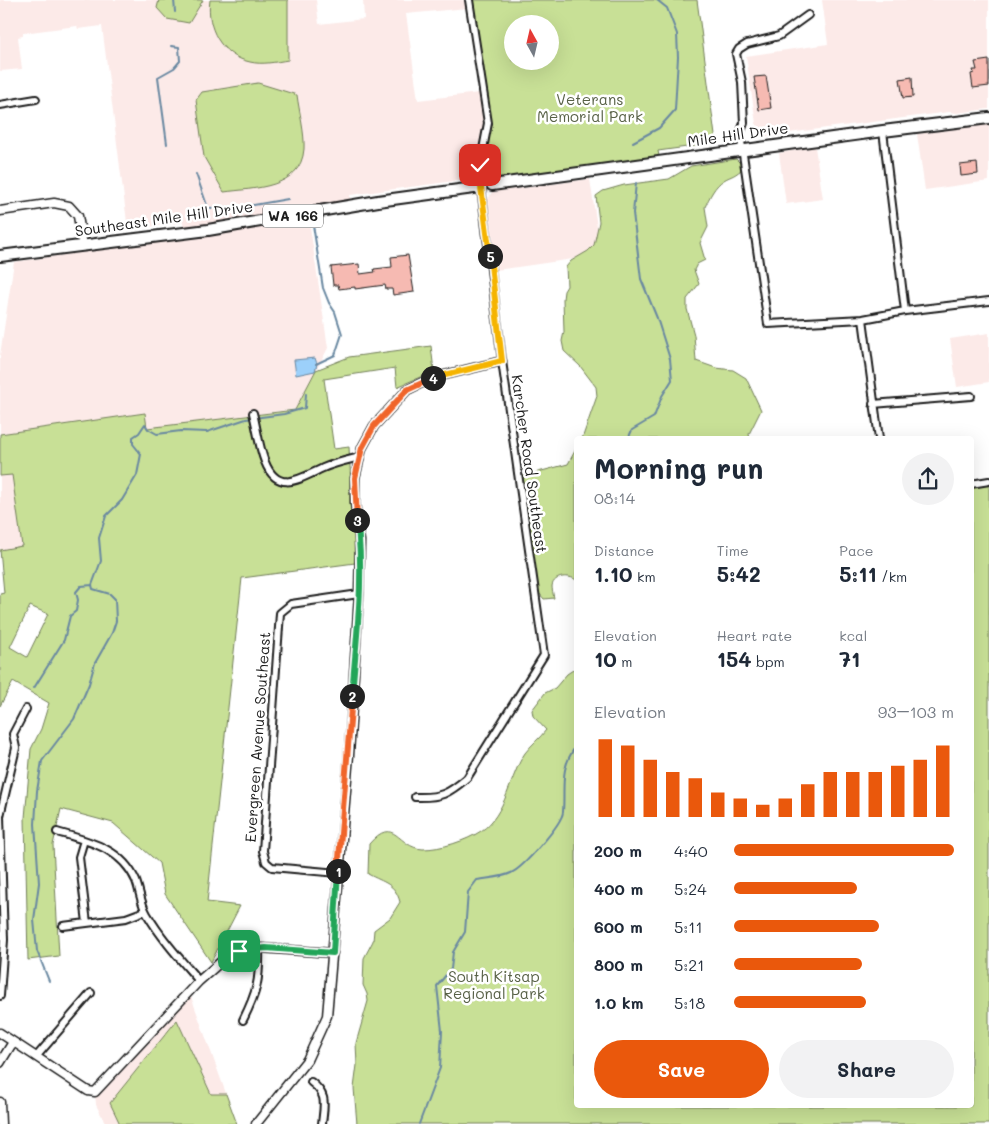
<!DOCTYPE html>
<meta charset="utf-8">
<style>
:root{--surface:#fff;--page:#f2f2f3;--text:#1f2937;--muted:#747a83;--accent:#ea580c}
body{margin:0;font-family:Mali,sans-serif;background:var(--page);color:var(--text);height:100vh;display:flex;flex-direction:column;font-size:19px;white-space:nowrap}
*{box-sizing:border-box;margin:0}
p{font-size:16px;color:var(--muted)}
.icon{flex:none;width:28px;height:28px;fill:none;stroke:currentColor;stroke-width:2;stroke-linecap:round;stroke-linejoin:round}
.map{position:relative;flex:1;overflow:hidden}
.drawer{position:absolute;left:574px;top:436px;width:400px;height:672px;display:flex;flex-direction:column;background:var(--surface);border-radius:5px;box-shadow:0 5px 20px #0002}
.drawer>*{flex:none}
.needle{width:32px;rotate:352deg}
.tools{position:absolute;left:504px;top:15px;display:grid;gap:10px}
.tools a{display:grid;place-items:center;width:55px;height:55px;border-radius:50%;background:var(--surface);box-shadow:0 5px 20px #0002;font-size:25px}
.pin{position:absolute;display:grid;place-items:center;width:42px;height:42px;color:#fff;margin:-21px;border-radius:10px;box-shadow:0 2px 8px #0006}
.km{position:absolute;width:25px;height:25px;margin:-12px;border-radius:50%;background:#222;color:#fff;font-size:14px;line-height:25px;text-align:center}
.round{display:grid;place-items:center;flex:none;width:52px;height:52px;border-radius:26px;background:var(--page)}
.headline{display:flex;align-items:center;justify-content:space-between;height:85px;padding:0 20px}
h1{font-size:28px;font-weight:800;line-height:38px}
.stats{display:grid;grid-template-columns:repeat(3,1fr);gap:8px;height:85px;padding:5px 20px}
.stats div{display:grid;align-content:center}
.stats b{font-size:21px;font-weight:800}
.stats small{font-size:14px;font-weight:400}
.stats p{font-size:14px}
.chart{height:140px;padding:10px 20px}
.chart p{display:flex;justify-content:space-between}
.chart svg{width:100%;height:90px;margin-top:5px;stroke:var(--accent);stroke-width:6}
.button{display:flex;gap:10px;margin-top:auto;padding:10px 20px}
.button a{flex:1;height:58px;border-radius:30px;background:var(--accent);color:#fff;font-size:20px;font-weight:800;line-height:58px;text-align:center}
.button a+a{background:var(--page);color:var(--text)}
ul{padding:0 20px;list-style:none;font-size:16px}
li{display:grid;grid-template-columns:80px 60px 1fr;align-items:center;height:38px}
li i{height:12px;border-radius:6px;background:var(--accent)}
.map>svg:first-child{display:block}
</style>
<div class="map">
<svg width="989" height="1124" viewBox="0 0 989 1124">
<rect width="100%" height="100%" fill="#fff"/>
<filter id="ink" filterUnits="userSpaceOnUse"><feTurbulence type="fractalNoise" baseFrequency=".02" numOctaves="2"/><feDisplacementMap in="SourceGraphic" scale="10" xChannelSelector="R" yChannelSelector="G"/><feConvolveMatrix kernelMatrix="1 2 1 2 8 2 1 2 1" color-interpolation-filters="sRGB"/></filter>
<g filter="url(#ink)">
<path fill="#fceae8" d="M0 0H316L319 24 364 19 363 0H465L467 8 406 14 418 100 479 93 485 127 477 178 350 195 351 205 184 233 183 222 128 230 102 26 78 29 77 26 23 33V36L18 37 22 69 0 71Z
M822 0H989V109L957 113 949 112 758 137 746 56 828 44Z
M989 124V181L925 190 917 134Z
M815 147 823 199 786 204 779 153Z
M590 179 601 255 496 270 487 201 492 192Z
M309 220 328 348 296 409 146 429 145 413 0 434V355L14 262Z
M989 333V382L957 387 950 339Z
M12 474 22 547 0 550V476Z
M189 991 237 1124H106L96 1105 95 1092Z"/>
<path fill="#c8e096" stroke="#727e59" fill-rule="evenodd" d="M159 0H203L189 23 167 19 157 8Z
M210 0H288V60C276 62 262 65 250 62 221 56 206 27 210 0Z
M469 0H697L716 143 658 151 660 161 481 187 480 175 487 138ZM512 24H550V61H512Z
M258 83 297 95C299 111 305 133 304 149 301 189 254 188 224 192L204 157 196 100 202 92Z
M736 159 740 163 741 170C733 177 730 176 724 180 715 185 709 198 705 207L708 227 700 243 705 260 697 264 694 270 699 284 687 299V309L694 335 696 361 716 368 733 370 746 378 761 410 749 434 750 439H582L597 396 596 387 580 366 564 351 562 341 564 332 563 299 564 291 567 286 566 267 571 261 588 251 594 245 599 222 596 196 603 191 624 185 669 179 691 166Z
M431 346 434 371 397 387 395 368 324 379 334 449 349 447 355 563 242 578 207 902 240 906 211 962 165 894 159 863 113 823 61 809 53 845 59 956 28 960 25 818 31 749 41 729 49 703 13 682 0 706V594L4 593 0 550 22 546 12 475 0 476V434L145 413 147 428 295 410 316 370 349 357ZM30 606 48 614 27 657 10 647Z
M576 449V580C570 575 554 575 552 586 552 589 553 594 554 598L544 599 539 593 536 586 523 476 568 464Z
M989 481V1124H357L354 1088 357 1065 356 1043 368 1001 367 994 363 985 364 958 373 941 374 930 390 918 400 902C395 883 384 883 368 874L369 844C395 814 397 848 423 849 441 849 466 841 481 831 506 815 510 775 525 753 531 745 540 738 546 730L533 716 532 710 545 693 555 688 567 674 576 668V1106H971V484Z
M177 1020 211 1094H226L237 1124H120L110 1103Z"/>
<path fill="#9cd0fa" stroke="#6988a1" d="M315 358 317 364 315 371 296 375 294 360Z"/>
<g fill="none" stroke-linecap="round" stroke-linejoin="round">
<path stroke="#6988a1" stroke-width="2" d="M174 0 175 12
M633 142 659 128 675 110 678 57 677 34 667 8 657 0
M167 144 158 77 174 68 180 61 179 47 171 46
M196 174 208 208 242 207 288 199
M313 225 323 288 329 303 335 312 342 334 335 355 316 364
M628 439 632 430 654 417 662 396 672 380 670 359 657 318 641 279 633 213 636 183
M92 585 101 561 99 538 106 516 122 500 137 475 141 454 133 444V437L139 433 145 424 148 429 157 434 181 431 207 432 246 419 284 414 305 408 306 394
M34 688 64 640 70 616 76 611 78 600 76 592 81 586 92 585
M49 981 37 951 34 920 39 883 35 824 37 791 42 761 74 719 89 684 95 663 112 633 116 621 115 599 110 594 93 589 92 585
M419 1124 440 1068 442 1031 437 986 451 969 453 952 465 932 468 892 477 880C487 878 501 878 511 873 523 868 562 824 563 812 565 786 559 769 576 746"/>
</g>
<path fill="#f6bab2" stroke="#1c1c1c" d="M989 60V86L973 88 971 74 974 73 973 70H977L975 62Z
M766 76 771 108 759 110 754 77Z
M912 77 913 97 903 98 900 79Z
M977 163 978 174 961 176 960 165Z
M408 255 414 292 393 295 392 289H386L385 285 355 289V287L339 289 338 285H333L331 267 359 264 360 274 375 272 374 269 392 267 391 257Z"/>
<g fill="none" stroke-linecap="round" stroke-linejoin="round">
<g stroke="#1c1c1c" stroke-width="10">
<path id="minor" d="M808 15 779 36 747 44 739 49 736 54 742 82 744 123 740 134 768 324 863 319 905 311 989 301
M0 105 36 99
M883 131 905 311
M863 319 879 439
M873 404 971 396
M253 413C257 429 259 447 265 462 278 495 301 478 323 468 334 463 348 460 360 457
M971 484 989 481
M415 797C441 798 448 794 467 778L544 655 502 361 481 187 480 165 488 123 469 0
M57 832C88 841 122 848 136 881 140 892 141 904 147 914 161 938 181 960 199 981
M84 840 79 857 87 923
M338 873 272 867 266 862 263 851 280 613 291 604 359 594
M63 926 126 918 145 911
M0 996 4 940 0 816 16 748 13 734 26 709
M243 1020C257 992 260 980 259 948
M36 1057 91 993
M311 1082C328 1095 324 1104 322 1124"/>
</g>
<g stroke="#1c1c1c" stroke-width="11">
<path id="tertiary" d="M0 211 54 203 69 206 78 216 83 246
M0 1033 88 1091 95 1092 199 981 224 959 239 951 259 948 333 953
M0 1063 13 1042
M0 1102 1 1124
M256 1124 307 1060 327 1016 349 755 359 594 360 541 355 503V478L362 448 374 426 407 390 432 378 502 361"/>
</g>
<g stroke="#1c1c1c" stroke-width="14">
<path id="primary" d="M492 185 883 131 989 118
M0 256 208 230 378 201 481 187"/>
</g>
<use href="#minor" stroke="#fff" stroke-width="6"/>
<use href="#tertiary" stroke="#fff" stroke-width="8"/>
<use href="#primary" stroke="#fff" stroke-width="10"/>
</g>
</g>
<g fill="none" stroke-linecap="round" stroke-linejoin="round" filter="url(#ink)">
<g stroke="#fff" stroke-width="10">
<path id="split-1" d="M239 951 266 948 333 953 338 871"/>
</g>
<g stroke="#fff" stroke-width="10">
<path id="split-2" d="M338 871 352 696"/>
</g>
<g stroke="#fff" stroke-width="10">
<path id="split-3" d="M352 696C356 638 365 578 357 520"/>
</g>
<g stroke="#fff" stroke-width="10">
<path id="split-4" d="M357 520 355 478 362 448 374 426 407 390 433 378"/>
</g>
<g stroke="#fff" stroke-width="10">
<path id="split-5" d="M433 378 502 361 490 256"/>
</g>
<g stroke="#fff" stroke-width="10">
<path id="split-6" d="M480 165 481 187 490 256"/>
</g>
<use href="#split-1" stroke="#22a559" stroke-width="6"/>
<use href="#split-2" stroke="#f0652b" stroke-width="6"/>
<use href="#split-3" stroke="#22a559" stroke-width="6"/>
<use href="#split-4" stroke="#f0652b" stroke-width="6"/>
<use href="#split-5" stroke="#f5b400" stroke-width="6"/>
<use href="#split-6" stroke="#f5b400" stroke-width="6"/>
</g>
<g text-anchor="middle" stroke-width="5" stroke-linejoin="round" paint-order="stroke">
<rect fill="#fff" stroke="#606060" stroke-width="1" x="263" y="204.5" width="60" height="23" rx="4"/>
<g font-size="14" font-weight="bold" fill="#1c1c1c">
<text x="293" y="221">WA 166</text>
</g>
<g font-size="15" fill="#586147" stroke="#fff">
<text x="590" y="105">Veterans<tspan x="590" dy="17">Memorial Park</tspan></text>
<text x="494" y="982">South Kitsap<tspan x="494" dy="17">Regional Park</tspan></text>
</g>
<g font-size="15" fill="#1c1c1c" stroke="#fff">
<text transform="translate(738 135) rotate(-8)" y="5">Mile Hill Drive</text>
<text transform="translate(164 219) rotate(-8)" y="5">Southeast Mile Hill Drive</text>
<text transform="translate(529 464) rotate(82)" y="5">Karcher Road Southeast</text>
<text transform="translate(258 737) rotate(-86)" y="5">Evergreen Avenue Southeast</text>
</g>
</g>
</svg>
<div class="tools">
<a><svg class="needle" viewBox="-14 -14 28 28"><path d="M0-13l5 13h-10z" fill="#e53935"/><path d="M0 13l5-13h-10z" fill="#747a83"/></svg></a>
</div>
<div class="pin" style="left:239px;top:951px;background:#1e9e55"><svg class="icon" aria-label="arrive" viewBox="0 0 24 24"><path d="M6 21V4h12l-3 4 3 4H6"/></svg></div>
<div class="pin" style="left:480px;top:165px;background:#d93025"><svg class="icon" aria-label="check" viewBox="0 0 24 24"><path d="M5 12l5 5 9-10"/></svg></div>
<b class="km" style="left:338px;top:871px">1</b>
<b class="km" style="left:352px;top:696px">2</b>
<b class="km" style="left:357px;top:520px">3</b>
<b class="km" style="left:433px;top:378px">4</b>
<b class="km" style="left:490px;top:256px">5</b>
<section class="drawer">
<div class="headline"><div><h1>Morning run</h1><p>08:14</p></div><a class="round"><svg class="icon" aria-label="share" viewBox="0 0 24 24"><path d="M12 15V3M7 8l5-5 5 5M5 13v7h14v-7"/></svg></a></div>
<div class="stats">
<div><p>Distance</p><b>1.10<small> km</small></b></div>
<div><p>Time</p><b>5:42</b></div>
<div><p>Pace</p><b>5:11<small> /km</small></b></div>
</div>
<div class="stats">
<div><p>Elevation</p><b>10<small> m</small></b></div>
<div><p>Heart rate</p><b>154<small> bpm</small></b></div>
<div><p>kcal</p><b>71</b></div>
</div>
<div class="chart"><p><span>Elevation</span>93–103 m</p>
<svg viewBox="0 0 160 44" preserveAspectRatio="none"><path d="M5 44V6M15 44V9M25 44V16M35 44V22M45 44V25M55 44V32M65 44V35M75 44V38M85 44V35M95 44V28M105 44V22M115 44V22M125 44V22M135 44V19M145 44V16M155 44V9"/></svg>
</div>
<ul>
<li><b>200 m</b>4:40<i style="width:100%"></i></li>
<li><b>400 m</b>5:24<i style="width:56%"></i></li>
<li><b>600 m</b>5:11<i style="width:66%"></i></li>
<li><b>800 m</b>5:21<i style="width:58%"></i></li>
<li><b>1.0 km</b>5:18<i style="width:60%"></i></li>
</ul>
<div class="button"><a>Save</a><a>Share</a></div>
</section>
</div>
